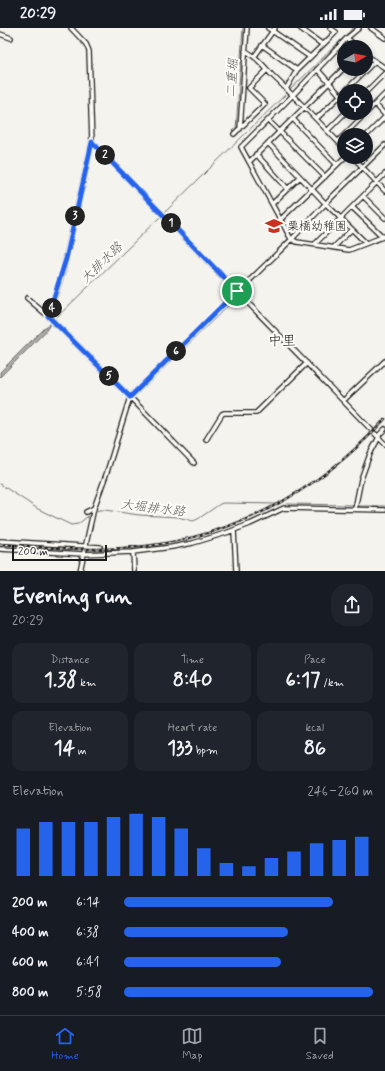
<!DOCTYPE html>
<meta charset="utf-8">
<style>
:root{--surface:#171b24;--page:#20242c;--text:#f1f3f6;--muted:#9ea1a6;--line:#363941;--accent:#2563eb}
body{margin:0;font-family:Mynerve,"Klee One",sans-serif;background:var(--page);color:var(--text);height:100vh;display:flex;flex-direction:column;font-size:15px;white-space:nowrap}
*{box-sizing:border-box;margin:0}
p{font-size:13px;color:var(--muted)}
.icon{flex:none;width:22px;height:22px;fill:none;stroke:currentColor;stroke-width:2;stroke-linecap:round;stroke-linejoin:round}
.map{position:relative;height:543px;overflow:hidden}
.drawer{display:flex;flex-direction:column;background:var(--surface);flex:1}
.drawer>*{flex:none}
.needle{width:26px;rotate:81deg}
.controls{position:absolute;left:337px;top:12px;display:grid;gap:8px}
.controls a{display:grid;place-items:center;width:36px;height:36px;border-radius:50%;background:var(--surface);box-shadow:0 2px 6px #0003;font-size:20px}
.scale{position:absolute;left:12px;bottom:10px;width:95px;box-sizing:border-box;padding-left:4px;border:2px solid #1c1c1c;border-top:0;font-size:11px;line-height:14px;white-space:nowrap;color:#1c1c1c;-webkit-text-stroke:3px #fdfcf7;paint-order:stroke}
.pin{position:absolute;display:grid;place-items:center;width:34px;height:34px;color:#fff;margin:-17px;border:2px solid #fff;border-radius:50%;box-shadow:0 1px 4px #0007}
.km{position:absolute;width:20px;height:20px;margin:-10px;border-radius:50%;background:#222;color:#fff;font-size:11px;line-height:20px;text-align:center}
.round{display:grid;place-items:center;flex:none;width:42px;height:42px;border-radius:16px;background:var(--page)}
.headline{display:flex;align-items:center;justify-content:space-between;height:68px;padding:0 12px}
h1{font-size:22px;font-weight:700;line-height:30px}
.stats{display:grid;grid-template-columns:repeat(3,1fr);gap:6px;height:68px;padding:4px 12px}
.stats div{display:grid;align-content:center;border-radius:10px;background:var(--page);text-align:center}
.stats b{font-size:20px;font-weight:700}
.stats small{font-size:11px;font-weight:400}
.stats p{font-size:11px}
.chart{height:112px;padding:8px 12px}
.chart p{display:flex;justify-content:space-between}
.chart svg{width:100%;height:72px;margin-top:4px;stroke:var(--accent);stroke-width:6}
ul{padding:0 12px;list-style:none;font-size:13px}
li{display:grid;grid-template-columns:64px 48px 1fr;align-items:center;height:30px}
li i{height:10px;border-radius:5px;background:var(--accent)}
.status{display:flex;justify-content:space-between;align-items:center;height:28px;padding:0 20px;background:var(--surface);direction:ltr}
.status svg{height:11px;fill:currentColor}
.tab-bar{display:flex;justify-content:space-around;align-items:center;height:56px;border-top:1px solid var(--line);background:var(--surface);font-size:11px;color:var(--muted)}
.tab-bar a{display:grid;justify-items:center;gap:2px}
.tab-bar .active{color:var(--accent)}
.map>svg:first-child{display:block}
</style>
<div class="status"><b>20:29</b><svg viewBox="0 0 49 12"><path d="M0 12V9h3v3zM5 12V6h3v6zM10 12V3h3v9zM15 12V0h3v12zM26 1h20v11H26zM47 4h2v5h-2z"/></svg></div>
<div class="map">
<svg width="385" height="543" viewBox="0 0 385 543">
<rect width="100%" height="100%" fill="#f4f3ee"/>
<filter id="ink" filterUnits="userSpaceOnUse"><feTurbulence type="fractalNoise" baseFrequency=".025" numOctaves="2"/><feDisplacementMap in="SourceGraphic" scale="8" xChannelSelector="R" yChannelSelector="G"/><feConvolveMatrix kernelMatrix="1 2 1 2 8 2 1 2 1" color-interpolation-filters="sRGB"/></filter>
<g filter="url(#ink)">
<path fill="#abaaa6" stroke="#72716f" d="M51 295 45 304 0 349V344L43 301Z"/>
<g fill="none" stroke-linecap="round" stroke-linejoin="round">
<path stroke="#72716f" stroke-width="1" d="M291 61 353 0
M236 101 243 0
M164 185 287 65
M54 292 161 188
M0 456 38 481 71 497 78 496 91 486
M287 476 354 477
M358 478H385
M95 484 99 482H105L139 487 178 489 193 493 198 491 220 476 223 475 276 476"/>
<g stroke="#1c1c1c" stroke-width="6">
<path id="minor" d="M268 0 310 29
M300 0 323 17
M359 0 347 10 293 67 241 119 291 211 297 214 349 222 385 208
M371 0 385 10
M0 6 11 10
M347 10 357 19
M262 17 297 42
M245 23C255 26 266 41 273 48 297 71 321 96 344 120
M366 27 385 40
M254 29 275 0
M317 41 340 67
M286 61 297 42 336 4 330 0
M345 63 375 33
M366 64 385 45
M375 76 385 87
M293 91 337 137
M316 91 344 64
M268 92 325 149
M240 101 247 0
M328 102 345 85
M234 106 265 76 249 60 267 42
M366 108 385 89
M338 113 385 66
M92 114 385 416
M268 115 326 176 366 215
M256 126 288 161
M353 129 385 163
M249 134 344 40
M363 168 385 190
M272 176 300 149
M352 179 383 209
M280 192 345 129
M315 216 385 146
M334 219 352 201
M27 270 48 288 130 369 194 435
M48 288 63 243 92 114 89 23 86 16 71 0
M344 372 385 333
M378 408 385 401
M206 412 222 386 224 385H256L307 335
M355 481 361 451 370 426 379 409
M86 484 94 480
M234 502 236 543
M0 513 100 519
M0 521 83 526 133 524 172 519 193 515 226 505 250 496 284 480 385 482
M133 524 134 543
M80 543 94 480 107 444 130 369 291 212 329 172 385 117"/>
</g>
<use href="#minor" stroke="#fdfcf7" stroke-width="3.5"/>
<g stroke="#1c1c1c" stroke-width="2.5">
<path id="rail" d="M0 516C41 519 83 523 124 520 226 514 317 466 385 391"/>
</g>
<use href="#rail" stroke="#fdfcf7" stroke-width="1" stroke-dasharray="3" stroke-linecap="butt"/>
</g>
</g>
<g fill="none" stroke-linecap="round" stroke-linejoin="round" filter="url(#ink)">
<g stroke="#fff" stroke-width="8">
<path id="route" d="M92 114 237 263 130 369 48 288 66 231Z"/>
</g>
<use href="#route" stroke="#2563eb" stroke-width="5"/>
</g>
<defs>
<g id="school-bare" transform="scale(1.38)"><path d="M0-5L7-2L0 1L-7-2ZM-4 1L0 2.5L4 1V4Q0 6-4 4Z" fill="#c8321e" stroke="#fdfcf7" stroke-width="2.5" paint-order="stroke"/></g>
</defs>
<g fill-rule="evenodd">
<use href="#school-bare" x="274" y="198"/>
</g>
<g text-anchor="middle" stroke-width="4" stroke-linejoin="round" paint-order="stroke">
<g font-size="12" fill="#1c1c1c" stroke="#fdfcf7" text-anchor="start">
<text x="287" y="202">栗橋幼稚園</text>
</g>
<g font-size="13" font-style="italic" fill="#5c5c5a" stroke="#fdfcf7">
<text transform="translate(231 50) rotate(-86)" y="5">二重堀</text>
<text transform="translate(101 234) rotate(-44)" y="5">大排水路</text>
<text transform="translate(153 479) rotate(7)" y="5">大堀排水路</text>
</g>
<g font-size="14" fill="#1c1c1c" stroke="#fdfcf7">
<text x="282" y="317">中里</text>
</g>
</g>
</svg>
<div class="controls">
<a><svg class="needle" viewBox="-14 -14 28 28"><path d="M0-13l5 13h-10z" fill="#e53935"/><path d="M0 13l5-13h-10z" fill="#9ea1a6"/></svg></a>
<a><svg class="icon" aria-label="locate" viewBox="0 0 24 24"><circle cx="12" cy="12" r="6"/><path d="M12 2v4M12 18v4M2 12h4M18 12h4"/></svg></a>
<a><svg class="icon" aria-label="layers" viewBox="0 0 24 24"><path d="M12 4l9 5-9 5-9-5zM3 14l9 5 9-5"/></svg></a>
</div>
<div class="scale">200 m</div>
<div class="pin" style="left:237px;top:263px;background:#1e9e55"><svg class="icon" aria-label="arrive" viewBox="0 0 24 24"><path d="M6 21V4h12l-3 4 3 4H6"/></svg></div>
<b class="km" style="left:171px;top:195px">1</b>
<b class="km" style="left:105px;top:127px">2</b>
<b class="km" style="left:75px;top:188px">3</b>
<b class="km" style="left:52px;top:280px">4</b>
<b class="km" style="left:109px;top:348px">5</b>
<b class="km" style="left:176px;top:323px">6</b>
</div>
<section class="drawer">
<div class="headline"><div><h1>Evening run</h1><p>20:29</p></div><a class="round"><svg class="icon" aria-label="share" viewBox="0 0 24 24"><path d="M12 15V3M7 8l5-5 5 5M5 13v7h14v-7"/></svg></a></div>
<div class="stats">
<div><p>Distance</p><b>1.38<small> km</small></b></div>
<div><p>Time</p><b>8:40</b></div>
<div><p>Pace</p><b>6:17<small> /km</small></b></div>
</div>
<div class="stats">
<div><p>Elevation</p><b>14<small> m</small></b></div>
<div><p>Heart rate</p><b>133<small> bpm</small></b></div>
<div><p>kcal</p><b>86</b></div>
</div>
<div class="chart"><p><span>Elevation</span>246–260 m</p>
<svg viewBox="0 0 160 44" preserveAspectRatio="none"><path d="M5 44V15M15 44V11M25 44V11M35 44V11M45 44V8M55 44V6M65 44V8M75 44V15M85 44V27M95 44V36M105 44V38M115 44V33M125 44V29M135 44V24M145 44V22M155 44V20"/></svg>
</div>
<ul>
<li><b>200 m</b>6:14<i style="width:84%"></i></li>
<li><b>400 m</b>6:38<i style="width:66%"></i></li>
<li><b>600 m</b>6:41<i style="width:63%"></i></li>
<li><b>800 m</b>5:58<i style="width:100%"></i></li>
</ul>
</section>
<nav class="tab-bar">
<a class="active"><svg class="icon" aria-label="home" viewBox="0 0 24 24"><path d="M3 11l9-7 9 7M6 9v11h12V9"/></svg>Home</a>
<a><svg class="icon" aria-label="map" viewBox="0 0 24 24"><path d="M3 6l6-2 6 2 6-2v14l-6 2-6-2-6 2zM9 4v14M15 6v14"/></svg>Map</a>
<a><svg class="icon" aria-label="saved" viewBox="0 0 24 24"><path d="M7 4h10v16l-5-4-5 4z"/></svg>Saved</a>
</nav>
